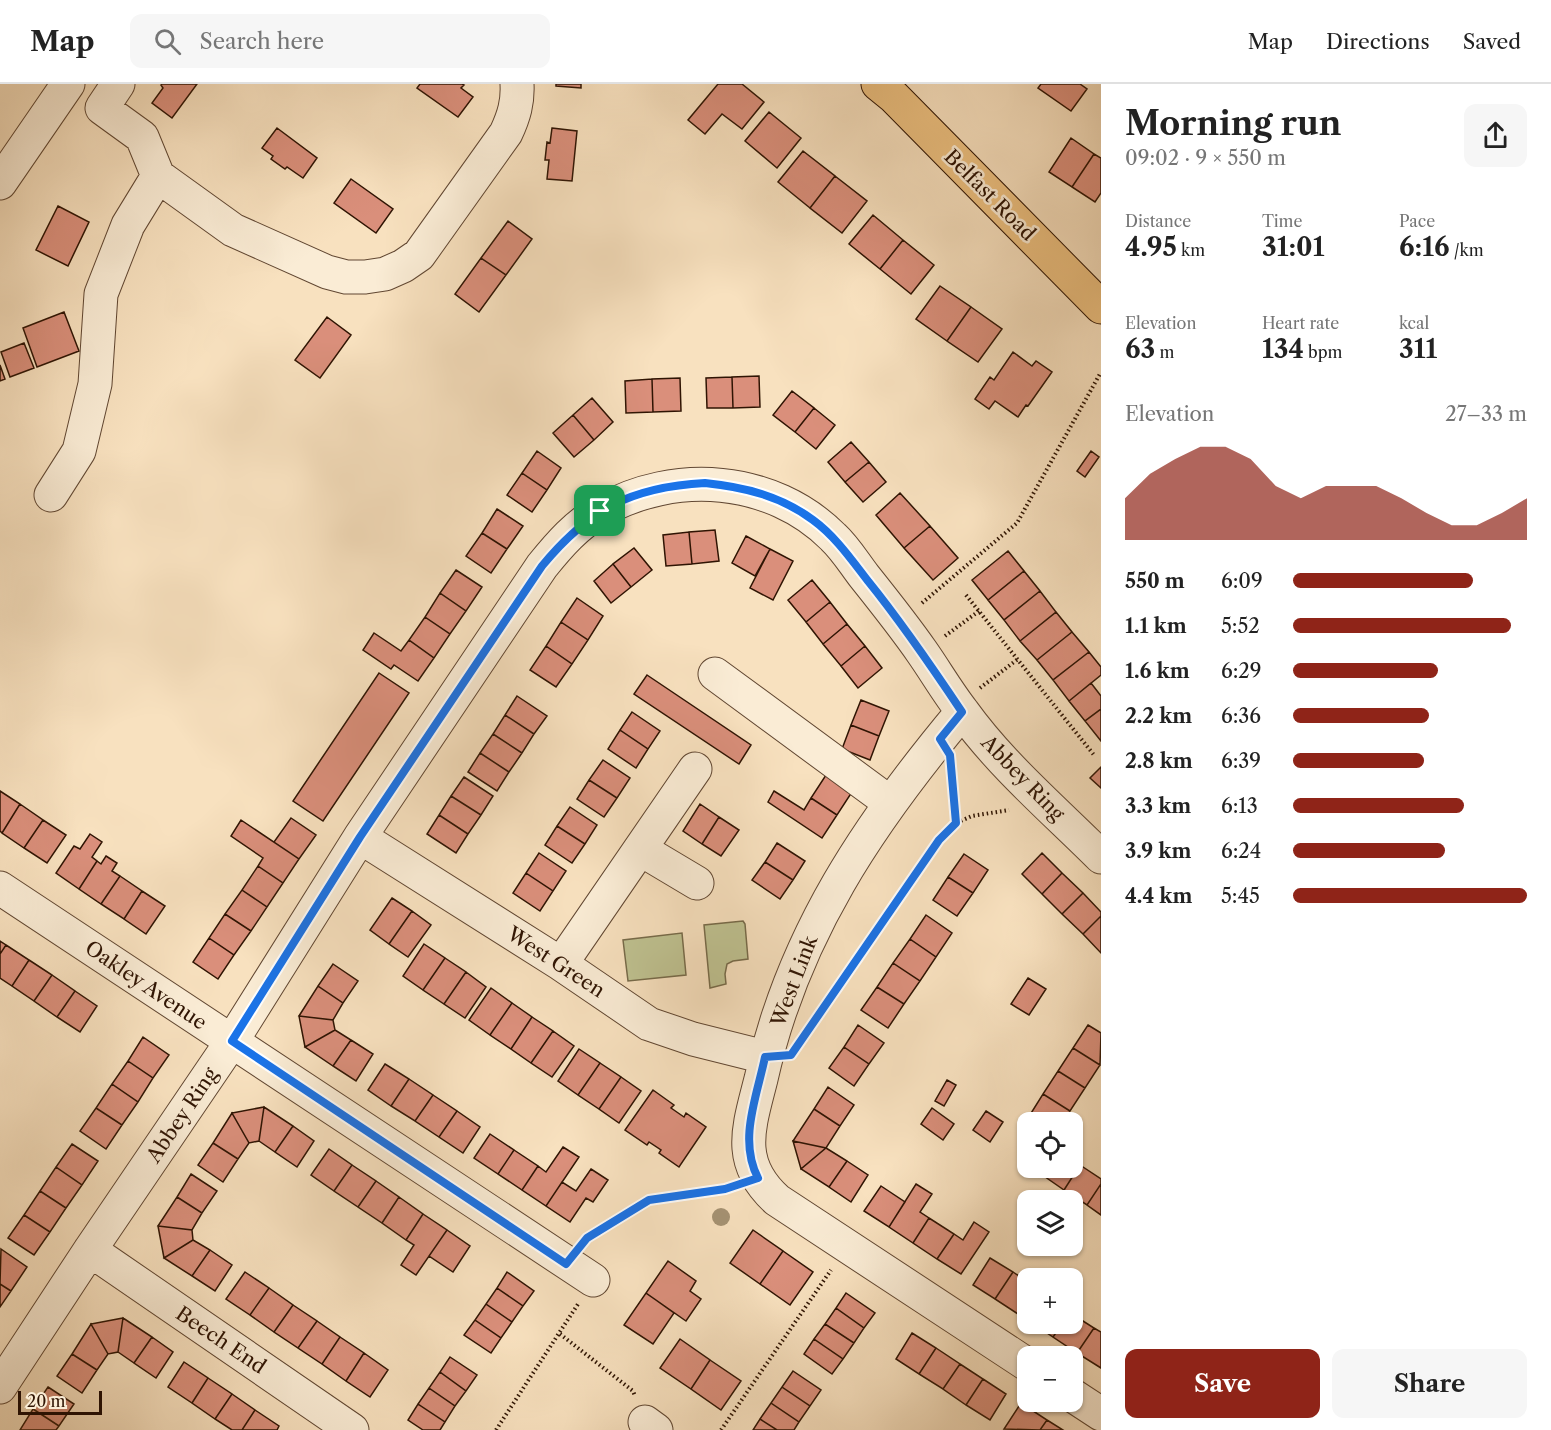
<!DOCTYPE html>
<meta charset="utf-8">
<style>
:root{--surface:#fff;--page:#f6f6f6;--text:#222;--muted:#767676;--line:#e0e0e0;--accent:#8f2418}
body{margin:0;font-family:"Libre Caslon Text",serif;background:var(--page);color:var(--text);height:100vh;display:flex;flex-direction:column;font-size:22px;white-space:nowrap}
*{box-sizing:border-box;margin:0}
p{font-size:20px;color:var(--muted)}
.icon{flex:none;width:33px;height:33px;fill:none;stroke:currentColor;stroke-width:2;stroke-linecap:round;stroke-linejoin:round}
.map{position:relative;flex:1;overflow:hidden}
.side{display:flex;flex-direction:column;background:var(--surface);width:450px}
.side>*{flex:none}
.tools{position:absolute;left:1017px;top:1028px;display:grid;gap:12px}
.tools a{display:grid;place-items:center;width:66px;height:66px;border-radius:12px;background:var(--surface);box-shadow:0 2px 4px #0004;font-size:30px}
.scale{position:absolute;left:18px;bottom:15px;width:84px;box-sizing:border-box;padding-left:6px;border:3px solid #2f1403;border-top:0;font-size:16px;line-height:21px;white-space:nowrap;color:#2f1403;-webkit-text-stroke:4px #faecd5;paint-order:stroke}
.pin{position:absolute;display:grid;place-items:center;width:51px;height:51px;color:#fff;margin:-26px;border-radius:12px;box-shadow:0 3px 9px #0006}
.round{display:grid;place-items:center;flex:none;width:63px;height:63px;border-radius:12px;background:var(--page)}
.headline{display:flex;align-items:center;justify-content:space-between;height:102px;padding:0 24px}
h1{font-size:33px;font-weight:800;line-height:45px}
.figures{display:grid;grid-template-columns:repeat(3,1fr);gap:9px;height:102px;padding:6px 24px}
.figures div{display:grid;align-content:center}
.figures b{font-size:26px;font-weight:800}
.figures small{font-size:16px;font-weight:400}
.figures p{font-size:16px}
.chart{height:168px;padding:12px 24px}
.chart p{display:flex;justify-content:space-between}
.chart svg{width:100%;height:108px;margin-top:6px;fill:var(--accent);opacity:.7}
.button{display:flex;gap:12px;margin-top:auto;padding:12px 24px}
.button a{flex:1;height:69px;border-radius:12px;background:var(--accent);color:#fff;font-size:24px;font-weight:800;line-height:69px;text-align:center}
.button a+a{background:var(--page);color:var(--text)}
ul{padding:0 24px;list-style:none;font-size:20px}
li{display:grid;grid-template-columns:96px 72px 1fr;align-items:center;height:45px}
li i{height:15px;border-radius:8px;background:var(--accent)}
header{display:flex;align-items:center;gap:36px;box-sizing:border-box;height:84px;padding:0 30px;background:var(--surface);border-bottom:2px solid var(--line)}
header strong{font-size:28px}
nav{display:flex;gap:33px;margin-inline-start:auto;font-size:21px}
.search{width:420px;height:54px;background:var(--page);display:flex;align-items:center;gap:15px;box-sizing:border-box;padding:0 21px;border-radius:12px;color:var(--muted);font-size:22px}
main{display:flex;flex:1;min-height:0}
.map>svg:first-child{display:block}
</style>
<header>
<strong>Map</strong>
<div class="search"><svg class="icon" aria-label="search" viewBox="0 0 24 24"><circle cx="10" cy="10" r="6"/><path d="M15 15l6 6"/></svg>Search here</div>
<nav><a>Map</a><a>Directions</a><a>Saved</a></nav>
</header>
<main>
<div class="map">
<svg width="1101" height="1346" viewBox="0 0 1101 1346">
<rect width="100%" height="100%" fill="#f8e1bf"/>
<filter id="stains"><feTurbulence type="fractalNoise" baseFrequency=".00333" numOctaves="4"/><feColorMatrix values="0 0 0 0 .2 0 0 0 0 .09 0 0 0 0 .02 0 0 0 .5 -.17"/></filter>
<radialGradient id="worn" r=".72"><stop offset=".6" stop-color="#630" stop-opacity="0"/><stop offset="1" stop-color="#630" stop-opacity=".3"/></radialGradient>
<path fill="#bfc291" stroke="#776b4a" stroke-width="1.5" d="M743 837 745 840 748 875 733 877 727 880 725 890 726 900 710 904 704 841Z
M682 849 686 891 628 897 623 856Z"/>
<path fill="#da8f7b" stroke="#2f1403" stroke-width="1.5" d="M162 0H197L172 34 152 19 163 4 161 1Z
M420 0H462L464 1 461 4 473 13 458 33 417 4Z
M556 0H581V4L556 2Z
M718 0H742L764 18 742 45 722 30 705 50 688 36Z
M1041 0H1080L1087 5 1071 27 1038 4Z
M769 28 801 54 777 84 745 57Z
M277 44 317 74 303 94 287 83 285 85 271 75 273 72 262 64Z
M552 44 577 47 572 97 547 95 549 76H545L547 58 550 59Z
M1071 54 1094 70 1072 103 1049 88Z
M803 67 835 92 810 124 778 98Z
M1094 70 1101 74V109L1095 118 1072 103Z
M835 92 867 117 842 149 810 124Z
M351 95 393 125 376 149 334 119Z
M58 122 89 138 68 182 36 166Z
M873 131 903 156 880 185 849 160Z
M508 137 532 155 506 191 481 174Z
M903 156 934 181 911 210 880 185Z
M481 174 506 191 479 228 455 210Z
M940 202 971 223 947 257 916 235Z
M971 223 1002 245 978 278 947 257Z
M64 228 79 267 37 283 23 244Z
M327 233 351 251 320 294 295 276Z
M24 259 34 284 10 293 1 268Z
M1013 268 1032 282 1036 277 1052 288 1028 322 1026 321 1018 333 995 317 989 325 975 315 990 293 994 296Z
M0 281 5 295 0 297Z
M759 292 760 323 733 324 732 293Z
M732 293 733 324H707L706 294Z
M680 294 681 327 653 328 652 295Z
M652 295 653 328 626 329 625 297Z
M792 307 814 324 795 348 773 331Z
M592 314 613 338 594 356 573 331Z
M814 324 835 341 816 365 795 348Z
M573 331 594 356 574 373 553 349Z
M851 358 869 378 845 398 828 378Z
M537 367 561 384 547 406 522 389Z
M1091 367 1099 373 1085 393 1077 387Z
M869 378 886 398 863 418 845 398Z
M522 389 547 406 532 428 507 411Z
M900 409 930 442 904 464 876 431Z
M497 425 523 442 507 465 482 449Z
M930 442 958 474 933 496 904 464Z
M715 446 719 477 692 480 689 448Z
M689 448 692 480 666 482 663 451Z
M482 449 507 465 491 489 466 472Z
M746 452 770 465 755 492 732 479Z
M634 464 652 486 631 503 613 480Z
M770 465 793 477 773 516 750 504Z
M1008 467 1024 487 988 516 972 496Z
M613 480 631 503 611 519 594 497Z
M456 486 482 503 466 527 440 509Z
M1024 487 1040 507 1004 536 988 516Z
M812 496 830 518 806 538 788 516Z
M1040 507 1056 528 1020 557 1004 536Z
M440 509 466 527 450 550 425 533Z
M577 514 603 532 588 556 561 538Z
M830 518 847 540 823 560 806 538Z
M1056 528 1072 548 1037 576 1020 557Z
M425 533 450 550 434 574 409 556Z
M561 538 588 556 572 580 546 562Z
M847 540 865 562 841 582 823 560Z
M1072 548 1089 568 1053 596 1037 576Z
M374 549 401 567 409 556 434 574 418 597 394 581 391 585 363 566Z
M546 562 572 580 556 603 530 586Z
M865 562 882 584 858 604 841 582Z
M1089 568 1101 583V591L1069 617 1053 596Z
M379 589 409 609 323 737 293 717Z
M647 591 751 661 739 680 634 610Z
M1091 599 1101 612V625L1085 637 1069 617Z
M517 612 547 632 534 650 505 631Z
M861 616 889 627 879 652 851 641Z
M1101 625V657L1085 637Z
M632 628 660 647 648 665 620 646Z
M505 631 534 650 522 669 493 650Z
M851 641 879 652 870 676 842 665Z
M620 646 648 665 636 684 608 665Z
M493 650 522 669 509 688 480 669Z
M480 669 509 688 497 707 468 688Z
M603 676 630 694 617 714 589 696Z
M1101 683V704L1090 694Z
M826 691 852 708 837 731 811 714Z
M464 693 493 712 481 731 451 712Z
M589 696 617 714 604 733 577 715Z
M0 707 20 720 2 749 0 747Z
M774 707 804 726 811 714 837 731 822 754 768 718Z
M451 712 481 731 468 750 439 731Z
M20 720 43 736 24 764 2 749Z
M700 720 719 733 702 760 683 747Z
M570 723 597 741 585 760 557 742Z
M439 731 468 750 456 769 427 750Z
M719 733 739 746 721 772 702 760Z
M291 734 316 751 299 775 274 758Z
M43 736 66 751 47 779 24 764Z
M241 736 299 775 283 799 258 782 263 774 231 752Z
M557 742 585 760 572 779 545 761Z
M90 750 102 758 92 773 97 777 79 805 56 789 74 762 80 765Z
M777 759 805 777 793 796 765 778Z
M539 769 566 787 553 807 526 789Z
M1042 769 1062 789 1042 810 1022 790Z
M964 770 988 786 973 809 948 793Z
M106 772 117 779 112 787 120 792 101 820 79 805 97 777 101 780Z
M765 778 793 796 780 815 752 796Z
M258 782 283 799 267 823 242 806Z
M526 789 553 807 540 827 513 809Z
M1062 789 1083 809 1062 830 1042 810Z
M120 792 142 807 124 835 101 820Z
M948 793 973 809 957 832 933 816Z
M242 806 267 823 251 847 225 830Z
M142 807 165 822 146 850 124 835Z
M1083 809 1101 828V832L1083 850 1062 830Z
M392 814 412 827 389 860 370 846Z
M412 827 431 841 408 873 389 860Z
M225 830 251 847 234 871 209 854Z
M926 831 952 849 936 873 910 855Z
M1101 832V869L1083 850Z
M209 854 234 871 218 895 193 878Z
M910 855 936 873 920 897 893 879Z
M0 857 6 861 0 870Z
M424 860 445 874 423 906 403 892Z
M6 861 29 876 12 902 0 894V870Z
M445 874 466 888 444 920 423 906Z
M29 876 52 891 34 917 12 902Z
M893 879 920 897 904 920 877 903Z
M333 880 358 897 343 919 318 902Z
M466 888 486 903 465 934 444 920Z
M52 891 75 907 57 933 34 917Z
M1028 894 1046 905 1029 931 1011 920Z
M318 902 343 919 333 936 299 932Z
M877 903 904 920 888 944 861 926Z
M491 904 512 919 490 951 469 936Z
M75 907 97 922 80 948 57 933Z
M512 919 532 933 511 965 490 951Z
M299 932 333 936 335 946 305 963Z
M532 933 553 947 531 979 511 965Z
M858 941 884 959 869 980 844 963Z
M1088 941 1101 949 1100 981 1073 964Z
M335 946 351 956 333 982 305 963Z
M553 947 574 962 552 993 531 979Z
M143 953 169 971 153 994 128 977Z
M351 956 373 970 356 997 333 982Z
M844 963 869 980 854 1002 829 984Z
M1073 964 1100 981 1085 1004 1058 987Z
M579 965 600 979 578 1011 558 997Z
M128 977 153 994 138 1018 112 1000Z
M600 979 621 993 599 1025 578 1011Z
M385 980 409 995 391 1022 368 1006Z
M1058 987 1085 1004 1070 1027 1043 1010Z
M621 993 641 1007 619 1039 599 1025Z
M409 995 433 1011 415 1037 391 1022Z
M947 996 956 1001 944 1022 935 1017Z
M112 1000 138 1018 122 1041 96 1024Z
M828 1003 854 1021 840 1042 814 1025Z
M653 1006 674 1021 671 1024 684 1033 686 1029 706 1043 679 1083 659 1069 661 1066 649 1058 647 1061 625 1046Z
M1043 1010 1070 1027 1063 1038H1035L1028 1034Z
M433 1011 457 1027 439 1053 415 1037Z
M264 1023 259 1057 249 1059 232 1029Z
M264 1023 293 1042 275 1068 259 1057Z
M96 1024 122 1041 106 1065 80 1047Z
M932 1024 954 1040 943 1056 921 1040Z
M814 1025 840 1042 826 1064 793 1057Z
M457 1027 480 1043 463 1069 439 1053Z
M986 1027 1003 1038 990 1058 973 1046Z
M232 1029 249 1059 238 1075 213 1059Z
M293 1042 314 1057 297 1083 275 1068Z
M490 1050 514 1066 498 1090 474 1074Z
M793 1057 826 1064 801 1085Z
M213 1059 238 1075 223 1098 198 1081Z
M72 1060 98 1077 82 1101 56 1083Z
M563 1063 579 1073 546 1122 522 1106 538 1082 546 1088Z
M826 1064 847 1077 829 1103 801 1085Z
M329 1065 352 1081 334 1107 311 1091Z
M514 1066 538 1082 522 1106 498 1090Z
M1072 1076 1080 1081 1064 1106 1041 1090 1045 1083H1072Z
M847 1077 868 1091 851 1118 829 1103Z
M352 1081 376 1097 358 1123 334 1107Z
M1080 1081 1101 1095V1100L1087 1121 1064 1106Z
M56 1083 82 1101 66 1124 40 1107Z
M591 1085 608 1096 593 1118 586 1114 570 1138 546 1122 562 1098 576 1107Z
M191 1090 217 1107 202 1129 177 1113Z
M376 1097 399 1113 382 1139 358 1123Z
M916 1100 932 1110 920 1128 929 1134 913 1159 889 1143Z
M1101 1100V1131L1087 1121Z
M881 1102 905 1118 889 1143 864 1127Z
M40 1107 66 1124 50 1148 24 1131Z
M177 1113 202 1129 192 1146 158 1142Z
M399 1113 423 1130 406 1156 382 1139Z
M423 1130 447 1146 416 1191 401 1181 414 1161 406 1156Z
M24 1131 50 1148 34 1171 8 1154Z
M929 1134 954 1150 937 1175 913 1159Z
M974 1138 989 1148 961 1190 937 1175 954 1150 963 1156Z
M158 1142 192 1146 193 1156 164 1174Z
M447 1146 470 1162 453 1188 429 1172Z
M753 1146 783 1167 760 1200 730 1179Z
M193 1156 210 1166 192 1192 164 1174Z
M1 1165 27 1183 11 1207 0 1200Z
M210 1166 232 1181 215 1207 192 1192Z
M783 1167 813 1188 790 1221 760 1200Z
M990 1174 1013 1188 995 1215 973 1201Z
M668 1177 696 1197 690 1207 701 1215 686 1237 646 1209Z
M245 1188 269 1204 250 1231 226 1215Z
M507 1188 534 1207 523 1222 497 1204Z
M1013 1188 1028 1198V1214L1018 1230 995 1215Z
M0 1200 11 1207 0 1223Z
M269 1204 293 1221 274 1248 250 1231Z
M497 1204 523 1222 512 1238 486 1220Z
M646 1209 674 1229 653 1260 624 1241Z
M846 1209 875 1229 864 1244 836 1224Z
M486 1220 512 1238 501 1254 475 1236Z
M293 1221 317 1237 298 1264 274 1248Z
M836 1224 864 1244 854 1259 825 1240Z
M1072 1230 1094 1244 1077 1269 1053 1253 1063 1239H1072Z
M123 1234 118 1268 108 1270 91 1240Z
M123 1234 152 1253 134 1279 118 1268Z
M475 1236 501 1254 491 1269 464 1251Z
M317 1237 340 1253 322 1280 298 1264Z
M1032 1239H1063L1053 1253Z
M91 1240 108 1270 97 1286 72 1270Z
M825 1240 854 1259 843 1275 814 1255Z
M1094 1244 1101 1248V1284L1077 1269Z
M912 1249 936 1264 919 1290 896 1275Z
M152 1253 173 1268 156 1294 134 1279Z
M340 1253 364 1269 346 1297 322 1280Z
M680 1255 710 1276 691 1305 660 1284Z
M814 1255 843 1275 832 1290 804 1270Z
M936 1264 960 1280 943 1305 919 1290Z
M364 1269 388 1286 370 1313 346 1297Z
M72 1270 97 1286 82 1309 57 1292Z
M450 1273 477 1291 466 1307 440 1288Z
M710 1276 741 1297 721 1326 691 1305Z
M184 1278 208 1294 192 1319 168 1303Z
M960 1280 983 1295 966 1321 943 1305Z
M793 1287 821 1306 810 1322 782 1303Z
M440 1288 466 1307 455 1322 429 1304Z
M208 1294 232 1310 215 1335 192 1319Z
M983 1295 1006 1310 990 1336 966 1321Z
M48 1303 74 1320 59 1342 33 1325Z
M782 1303 810 1322 799 1338 771 1319Z
M429 1304 455 1322 445 1338 418 1320Z
M232 1310 255 1326 242 1346H232L215 1335Z
M771 1319 799 1338 794 1346H777L760 1335Z
M1021 1319 1047 1336 1040 1346 1004 1345Z
M418 1320 445 1338 440 1346H423L408 1336Z
M33 1325 59 1342 56 1346H20Z
M255 1326 279 1342 277 1346H242Z
M760 1335 777 1346H753Z
M1047 1336 1063 1346H1040Z"/>
<g fill="none" stroke-linecap="round" stroke-linejoin="round">
<g stroke="#614732" stroke-width="35">
<path id="minor" d="M118 0 102 24 142 53 158 92
M0 99 68 0
M51 411 79 367 95 300 101 210 128 141 158 92 233 146 327 188 346 193H365L385 190 403 182 419 171 506 49C514 32 518 18 517 0
M715 590 889 718
M962 628C869 739 793 851 761 995 749 1043 735 1078 777 1116L1028 1281
M360 753 561 880 649 940 693 955 765 973
M640 765 697 799
M0 804 593 1196
M561 880 695 685
M90 1166 352 1346
M0 1303 90 1166 232 957 360 753 542 482C559 461 577 440 601 427 674 385 772 392 833 453 845 464 854 479 864 492 884 517 904 542 922 568 936 588 948 609 963 628 1001 681 1055 727 1101 773
M1072 1311 1101 1330
M645 1338 656 1346"/>
</g>
<g stroke="#2f1403" stroke-width="35">
<path id="major" d="M878 0 894 13 1101 223"/>
</g>
<path stroke="#2f1403" stroke-width="4" stroke-dasharray="1.5 3" stroke-linecap="butt" d="M966 511 1094 671
M922 519 1017 439 1101 288
M945 552 979 527
M980 604 1018 575
M952 689 956 739
M808 947 939 756 956 739 972 732 1009 726
M586 1155 649 1116 731 1103
M560 1250 633 1307 635 1312
M496 1346 578 1220
M721 1346 831 1186"/>
<use href="#minor" stroke="#faecd5" stroke-width="33"/>
<use href="#major" stroke="#ecc080" stroke-width="33"/>
</g>
<circle fill="#a59273" cx="721" cy="1133" r="9"/>
<g fill="none" stroke-linecap="round" stroke-linejoin="round">
<g stroke="#fff" stroke-width="12">
<path id="route" d="M705 399C744 403 781 412 813 436 835 452 851 475 868 497 902 539 932 583 962 628L940 655 950 671 956 739 939 756 791 971 765 973C757 1012 738 1056 758 1094L725 1105 649 1116 587 1154 566 1180 232 957 360 753 542 482C589 425 631 403 705 399Z"/>
</g>
<use href="#route" stroke="#1a73e8" stroke-width="8"/>
</g>
<g text-anchor="middle" stroke-width="5" stroke-linejoin="round" paint-order="stroke">
<g font-size="20" fill="#2f1403" stroke="#faecd5">
<text transform="translate(990 111) rotate(45)" y="7">Belfast Road</text>
<text transform="translate(1023 694) rotate(46)" y="7">Abbey Ring</text>
<text transform="translate(556 878) rotate(33)" y="7">West Green</text>
<text transform="translate(794 897) rotate(-69)" y="7">West Link</text>
<text transform="translate(146 901) rotate(34)" y="7">Oakley Avenue</text>
<text transform="translate(182 1031) rotate(-56)" y="7">Abbey Ring</text>
<text transform="translate(221 1256) rotate(34)" y="7">Beech End</text>
</g>
</g>
<rect width="100%" height="100%" filter="url(#stains)"/>
<rect width="100%" height="100%" fill="url(#worn)"/>
</svg>
<div class="tools">
<a><svg class="icon" aria-label="locate" viewBox="0 0 24 24"><circle cx="12" cy="12" r="6"/><path d="M12 2v4M12 18v4M2 12h4M18 12h4"/></svg></a>
<a><svg class="icon" aria-label="layers" viewBox="0 0 24 24"><path d="M12 4l9 5-9 5-9-5zM3 14l9 5 9-5"/></svg></a>
<a>+</a>
<a>−</a>
</div>
<div class="scale">20 m</div>
<div class="pin" style="left:600px;top:427px;background:#1e9e55"><svg class="icon" aria-label="arrive" viewBox="0 0 24 24"><path d="M6 21V4h12l-3 4 3 4H6"/></svg></div>
</div>
<section class="side">
<div class="headline"><div><h1>Morning run</h1><p>09:02 · 9 × 550 m</p></div><a class="round"><svg class="icon" aria-label="share" viewBox="0 0 24 24"><path d="M12 15V3M7 8l5-5 5 5M5 13v7h14v-7"/></svg></a></div>
<div class="figures">
<div><p>Distance</p><b>4.95<small> km</small></b></div>
<div><p>Time</p><b>31:01</b></div>
<div><p>Pace</p><b>6:16<small> /km</small></b></div>
</div>
<div class="figures">
<div><p>Elevation</p><b>63<small> m</small></b></div>
<div><p>Heart rate</p><b>134<small> bpm</small></b></div>
<div><p>kcal</p><b>311</b></div>
</div>
<div class="chart"><p><span>Elevation</span>27–33 m</p>
<svg viewBox="0 0 160 44" preserveAspectRatio="none"><path d="M0 44V27L10 17L20 11L30 6L40 6L50 11L60 22L70 27L80 22L90 22L100 22L110 27L120 33L130 38L140 38L150 33L160 27V44z"/></svg>
</div>
<ul>
<li><b>550 m</b>6:09<i style="width:77%"></i></li>
<li><b>1.1 km</b>5:52<i style="width:93%"></i></li>
<li><b>1.6 km</b>6:29<i style="width:62%"></i></li>
<li><b>2.2 km</b>6:36<i style="width:58%"></i></li>
<li><b>2.8 km</b>6:39<i style="width:56%"></i></li>
<li><b>3.3 km</b>6:13<i style="width:73%"></i></li>
<li><b>3.9 km</b>6:24<i style="width:65%"></i></li>
<li><b>4.4 km</b>5:45<i style="width:100%"></i></li>
</ul>
<div class="button"><a>Save</a><a>Share</a></div>
</section>
</main>
